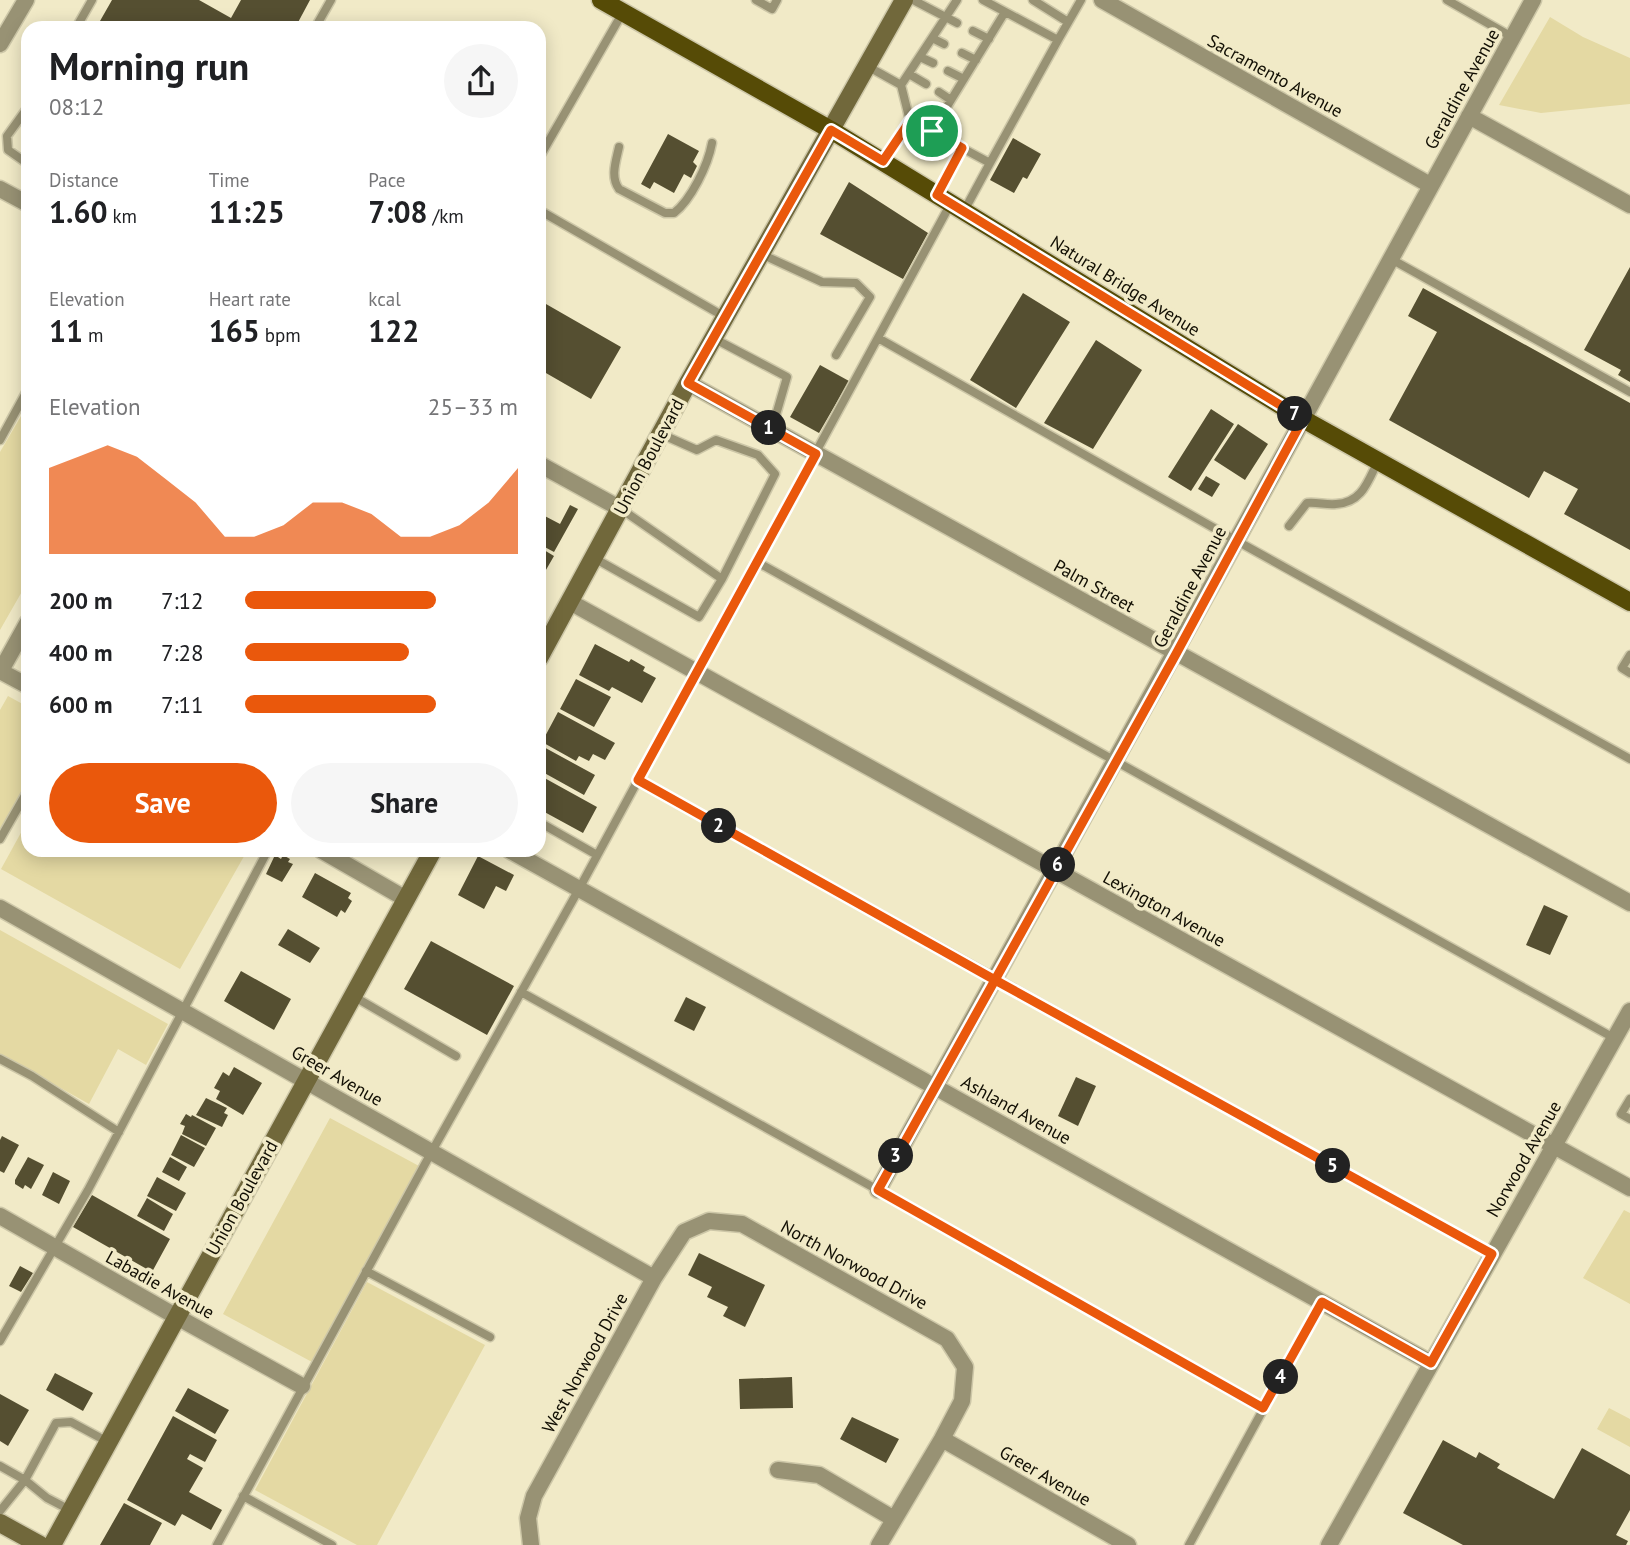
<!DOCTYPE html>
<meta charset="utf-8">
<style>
:root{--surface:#fff;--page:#f6f6f6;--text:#202124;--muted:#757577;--accent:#ea580c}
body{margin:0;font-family:"PT Sans",sans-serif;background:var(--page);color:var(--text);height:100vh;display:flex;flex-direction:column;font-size:26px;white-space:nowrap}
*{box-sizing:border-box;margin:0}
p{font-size:23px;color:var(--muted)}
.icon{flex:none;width:38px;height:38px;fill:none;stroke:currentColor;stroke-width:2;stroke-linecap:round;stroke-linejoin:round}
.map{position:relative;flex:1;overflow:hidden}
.sheet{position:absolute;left:21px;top:21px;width:525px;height:836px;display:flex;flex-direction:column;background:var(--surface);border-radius:21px;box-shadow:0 4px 18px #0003}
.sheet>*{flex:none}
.pin{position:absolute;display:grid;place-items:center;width:60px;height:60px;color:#fff;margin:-30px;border:4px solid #fff;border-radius:50%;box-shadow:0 2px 7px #0007}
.km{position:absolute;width:35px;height:35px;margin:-18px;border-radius:50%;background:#222;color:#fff;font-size:19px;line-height:35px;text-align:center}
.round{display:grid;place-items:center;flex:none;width:74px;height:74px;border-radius:37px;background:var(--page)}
.headline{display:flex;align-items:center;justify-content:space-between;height:119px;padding:0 28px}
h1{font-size:38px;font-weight:700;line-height:52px}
.figures{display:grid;grid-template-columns:repeat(3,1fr);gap:10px;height:119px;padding:7px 28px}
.figures div{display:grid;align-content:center}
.figures b{font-size:30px;font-weight:700}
.figures small{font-size:19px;font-weight:400}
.figures p{font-size:19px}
.chart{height:196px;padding:14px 28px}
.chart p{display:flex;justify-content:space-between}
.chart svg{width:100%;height:126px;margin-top:7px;fill:var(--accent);opacity:.7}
.cta{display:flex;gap:14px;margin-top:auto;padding:14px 28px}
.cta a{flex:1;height:80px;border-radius:42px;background:var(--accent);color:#fff;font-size:28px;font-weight:700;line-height:80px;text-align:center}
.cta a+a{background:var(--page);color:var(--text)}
ul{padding:0 28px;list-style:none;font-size:23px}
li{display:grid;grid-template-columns:112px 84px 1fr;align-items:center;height:52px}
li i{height:18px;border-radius:9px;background:var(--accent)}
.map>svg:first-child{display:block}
</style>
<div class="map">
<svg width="1630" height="1545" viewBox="0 0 1630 1545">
<rect width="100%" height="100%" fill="#f1eac7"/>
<path fill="#e4d9a3" d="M1550 17 1583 37 1630 58V104L1541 113 1499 105Z
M28 404V581L0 630V452Z
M8 696 28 707V781L0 830V710Z
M28 820V850L247 851 180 969 1 869Z
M0 930 168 1024 146 1065 118 1049 89 1104 0 1054Z
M330 1118 419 1166 312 1362 223 1314Z
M1624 1210 1630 1213V1304L1583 1278Z
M367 1282 485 1345 377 1545H357L255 1490Z
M1609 1408 1630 1419V1447L1597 1429Z"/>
<path fill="#554f31" d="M112 0H199L231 18 241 0H310L295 28H96Z
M668 134 699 151 693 162 697 166 691 178 684 174 674 193 654 182 650 189 641 184Z
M1013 138 1041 154 1027 179 1023 177 1014 193 990 180Z
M849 182 928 233 903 279 820 234Z
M1630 267V382L1618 375 1621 370 1584 350Z
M1423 288 1630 403V550L1564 514 1578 489 1544 471 1529 498 1389 420 1437 332 1408 316Z
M1023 293 1070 322 1016 408 970 380Z
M539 300 621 347 591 399 539 369Z
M1096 340 1142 370 1093 449 1044 423Z
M820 365 849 381 819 433 790 417Z
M1211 409 1234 424 1191 491 1168 477Z
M1238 424 1268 444 1245 480 1214 460Z
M1206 476 1220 484 1212 497 1198 489Z
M570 505 578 509 554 552 539 544V513L560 524Z
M539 547 554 556 539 582Z
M595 644 629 662 631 659 645 667 643 671 656 678 642 703 612 687 609 691 579 675Z
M576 679 611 697 594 727 560 709Z
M558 712 615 743 605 760 593 754 589 761 579 756 576 761 542 742Z
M540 745 595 775 584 795 539 770Z
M539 775 597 807 583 833 539 809Z
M275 855 281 859 283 855 290 859 288 862 293 864 282 882 266 874Z
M478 856 514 875 506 891 496 886 484 909 458 895Z
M315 873 351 893 348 898 352 901 345 913 341 910 337 917 302 897Z
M1544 905 1568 916 1550 955 1526 945Z
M288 929 320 948 310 963 278 945Z
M431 941 514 986 487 1035 404 989Z
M241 971 291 999 274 1030 224 1001Z
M686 997 706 1007 694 1031 674 1021Z
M234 1067 262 1083 243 1115 216 1099 220 1091 214 1088 223 1072 229 1076Z
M1076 1077 1096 1086 1078 1126 1058 1116Z
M206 1098 227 1108 224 1113 228 1115 222 1127 196 1115Z
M186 1114 191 1117 192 1115 216 1128 206 1146 182 1134 185 1126 180 1124Z
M181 1135 205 1148 194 1167 171 1155Z
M2 1136 19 1145 4 1173 0 1171V1140Z
M28 1157 44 1165 31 1189 25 1185 23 1189 15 1184V1180Z
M170 1157 187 1167 179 1181 162 1172Z
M53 1172 70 1181 59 1204 42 1195Z
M157 1177 186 1193 176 1211 147 1196Z
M92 1195 170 1239 152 1272 73 1227Z
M147 1198 173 1214 164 1231 137 1216Z
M699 1253 765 1285 745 1327 723 1316 728 1307 707 1297 712 1287 688 1275Z
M20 1266 33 1273 21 1292 9 1286Z
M55 1373 93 1393 83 1411 46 1390Z
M792 1377 793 1408 740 1409 739 1379Z
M188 1388 229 1410 215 1434 175 1411Z
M0 1394 29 1410 8 1446 0 1441Z
M173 1416 217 1440 205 1462 190 1454 187 1459 203 1468 189 1492 222 1510 211 1530 182 1514 175 1526 127 1500Z
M852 1417 899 1439 886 1463 840 1439Z
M1443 1440 1476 1458 1479 1452 1500 1464 1497 1468 1554 1499 1582 1448 1630 1475V1510L1616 1535 1628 1541 1626 1545H1463L1403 1513Z
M124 1503 162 1523 150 1545H100Z"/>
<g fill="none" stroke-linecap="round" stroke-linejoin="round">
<g stroke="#cdc7a8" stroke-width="11">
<path id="lane" d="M756 0 772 9 777 0
M913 0 957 23
M983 0 1058 40 1081 0
M1033 0 1068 22
M1447 0 1512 37
M76 28 92 0
M315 28 331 0
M973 31 989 39
M932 38 944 44
M962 53 976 60
M920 57 933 63
M867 66 901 85 910 121
M948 71 964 79
M909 74 926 84
M901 85 957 0
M939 92 951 100
M28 107 7 136 8 150 28 164
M932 131 1005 12
M619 147C616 161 610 177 619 189L665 213H674C691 200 708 165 712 143
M962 148 990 163 964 211
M539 158 623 12
M883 161 910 121 962 148 937 195
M990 163 1058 40
M539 210 725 317
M761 254 822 282 856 283 870 297 836 355
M1391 259 1630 392
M713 338 787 377 776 415 769 428
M878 338 1237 541 1630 759
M661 434 697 450 716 440 758 455 775 474 722 579
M0 440 28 389
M1289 526 1307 503C1317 502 1326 505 1336 504 1362 503 1368 481 1378 461
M594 558 699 617 722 579 621 509
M757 562 1614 1038
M1630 655 1622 668 1630 673
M638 780 1492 1254
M539 822 597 855
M0 839 28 790
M521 992 878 1190 1263 1408
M353 996 456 1056
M0 1059 32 1076 119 1132
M1630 1099 1621 1114 1630 1119
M366 1271 490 1337
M0 1341 88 1190 268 850
M0 1466 25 1480 0 1511
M243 1496 332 1545
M70 1510 47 1498 25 1480 56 1423 71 1422 108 1442
M217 1545 431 1153 579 889 951 203
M1189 1545 1322 1302"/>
</g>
<g stroke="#cdc7a8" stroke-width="19">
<path id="street" d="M1102 0 1430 185
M0 44 26 0
M1469 116 1630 205
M0 189 28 204
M688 383 1630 903
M539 464 621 509
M570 602 1630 1188
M0 671 28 686
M0 672 28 622
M321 850 406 899
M509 850 1431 1363
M0 908 654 1278
M878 1190C1098 794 1315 397 1533 0
M0 1216 177 1317 302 1386
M942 1439 1128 1545
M778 1470 819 1475 894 1519
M531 1545 528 1518 534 1496 654 1278 684 1232 709 1221 742 1224 947 1339 965 1367 962 1401 942 1439 879 1545
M1329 1545 1630 1011"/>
</g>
<g stroke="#cdc7a8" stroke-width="21">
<path id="secondary" d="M539 658 688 383 904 0
M0 1523 40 1545
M52 1545 433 850"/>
</g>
<g stroke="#cdc7a8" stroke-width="21">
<path id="primary" d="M601 0 831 130 1303 419 1630 602"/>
</g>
<use href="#lane" stroke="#989274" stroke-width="8"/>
<use href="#street" stroke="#989274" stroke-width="16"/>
<use href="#secondary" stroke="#71683b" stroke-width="18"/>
<use href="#primary" stroke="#564b06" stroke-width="18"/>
</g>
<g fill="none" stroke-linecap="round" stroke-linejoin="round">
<g stroke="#fff" stroke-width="14">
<path id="route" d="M932 131 910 121 883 161 831 130 688 383 816 454 638 780 995 980 878 1190 1263 1408 1322 1302 1431 1363 1492 1254 995 980 1176 654 1303 419 937 195 962 148 932 131"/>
</g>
<use href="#route" stroke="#ea580c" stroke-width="9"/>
</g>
<g text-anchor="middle" stroke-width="7" stroke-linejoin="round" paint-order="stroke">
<g font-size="18" fill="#110e03" stroke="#f1eac7">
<text transform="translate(1275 76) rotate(29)" y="6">Sacramento Avenue</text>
<text transform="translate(1462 89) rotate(-61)" y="6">Geraldine Avenue</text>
<text transform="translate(1125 286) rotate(32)" y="6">Natural Bridge Avenue</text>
<text transform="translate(649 457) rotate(-62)" y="6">Union Boulevard</text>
<text transform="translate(1094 586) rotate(29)" y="6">Palm Street</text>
<text transform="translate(1190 587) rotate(-62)" y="6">Geraldine Avenue</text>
<text transform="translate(1164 909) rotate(29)" y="6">Lexington Avenue</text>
<text transform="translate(337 1076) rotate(30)" y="6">Greer Avenue</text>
<text transform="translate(1016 1110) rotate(29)" y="6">Ashland Avenue</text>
<text transform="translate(1524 1159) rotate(-60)" y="6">Norwood Avenue</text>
<text transform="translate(242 1198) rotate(-61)" y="6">Union Boulevard</text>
<text transform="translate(854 1265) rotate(29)" y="6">North Norwood Drive</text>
<text transform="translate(160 1285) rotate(29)" y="6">Labadie Avenue</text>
<text transform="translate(585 1363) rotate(-61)" y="6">West Norwood Drive</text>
<text transform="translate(1045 1476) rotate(30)" y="6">Greer Avenue</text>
</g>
</g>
</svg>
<div class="pin" style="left:932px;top:131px;background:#1e9e55"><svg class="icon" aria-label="arrive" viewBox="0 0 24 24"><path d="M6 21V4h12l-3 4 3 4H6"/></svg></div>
<b class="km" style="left:769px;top:428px">1</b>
<b class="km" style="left:719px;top:826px">2</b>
<b class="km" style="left:896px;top:1156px">3</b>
<b class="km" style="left:1281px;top:1377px">4</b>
<b class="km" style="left:1333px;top:1166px">5</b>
<b class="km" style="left:1058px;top:865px">6</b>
<b class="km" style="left:1295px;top:414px">7</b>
<section class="sheet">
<div class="headline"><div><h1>Morning run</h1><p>08:12</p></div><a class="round"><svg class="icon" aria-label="share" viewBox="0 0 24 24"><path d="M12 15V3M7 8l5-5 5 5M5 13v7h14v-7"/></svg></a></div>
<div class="figures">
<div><p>Distance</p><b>1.60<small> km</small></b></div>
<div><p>Time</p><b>11:25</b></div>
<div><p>Pace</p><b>7:08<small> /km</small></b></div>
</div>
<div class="figures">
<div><p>Elevation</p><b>11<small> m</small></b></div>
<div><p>Heart rate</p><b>165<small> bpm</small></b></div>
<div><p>kcal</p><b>122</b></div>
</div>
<div class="chart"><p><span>Elevation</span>25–33 m</p>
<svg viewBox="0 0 160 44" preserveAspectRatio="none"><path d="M0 44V14L10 10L20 6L30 10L40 18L50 26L60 38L70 38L80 34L90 26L100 26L110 30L120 38L130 38L140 34L150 26L160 14V44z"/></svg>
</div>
<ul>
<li><b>200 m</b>7:12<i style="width:70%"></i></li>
<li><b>400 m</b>7:28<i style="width:60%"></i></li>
<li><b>600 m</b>7:11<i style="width:70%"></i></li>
</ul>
<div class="cta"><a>Save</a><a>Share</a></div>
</section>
</div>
